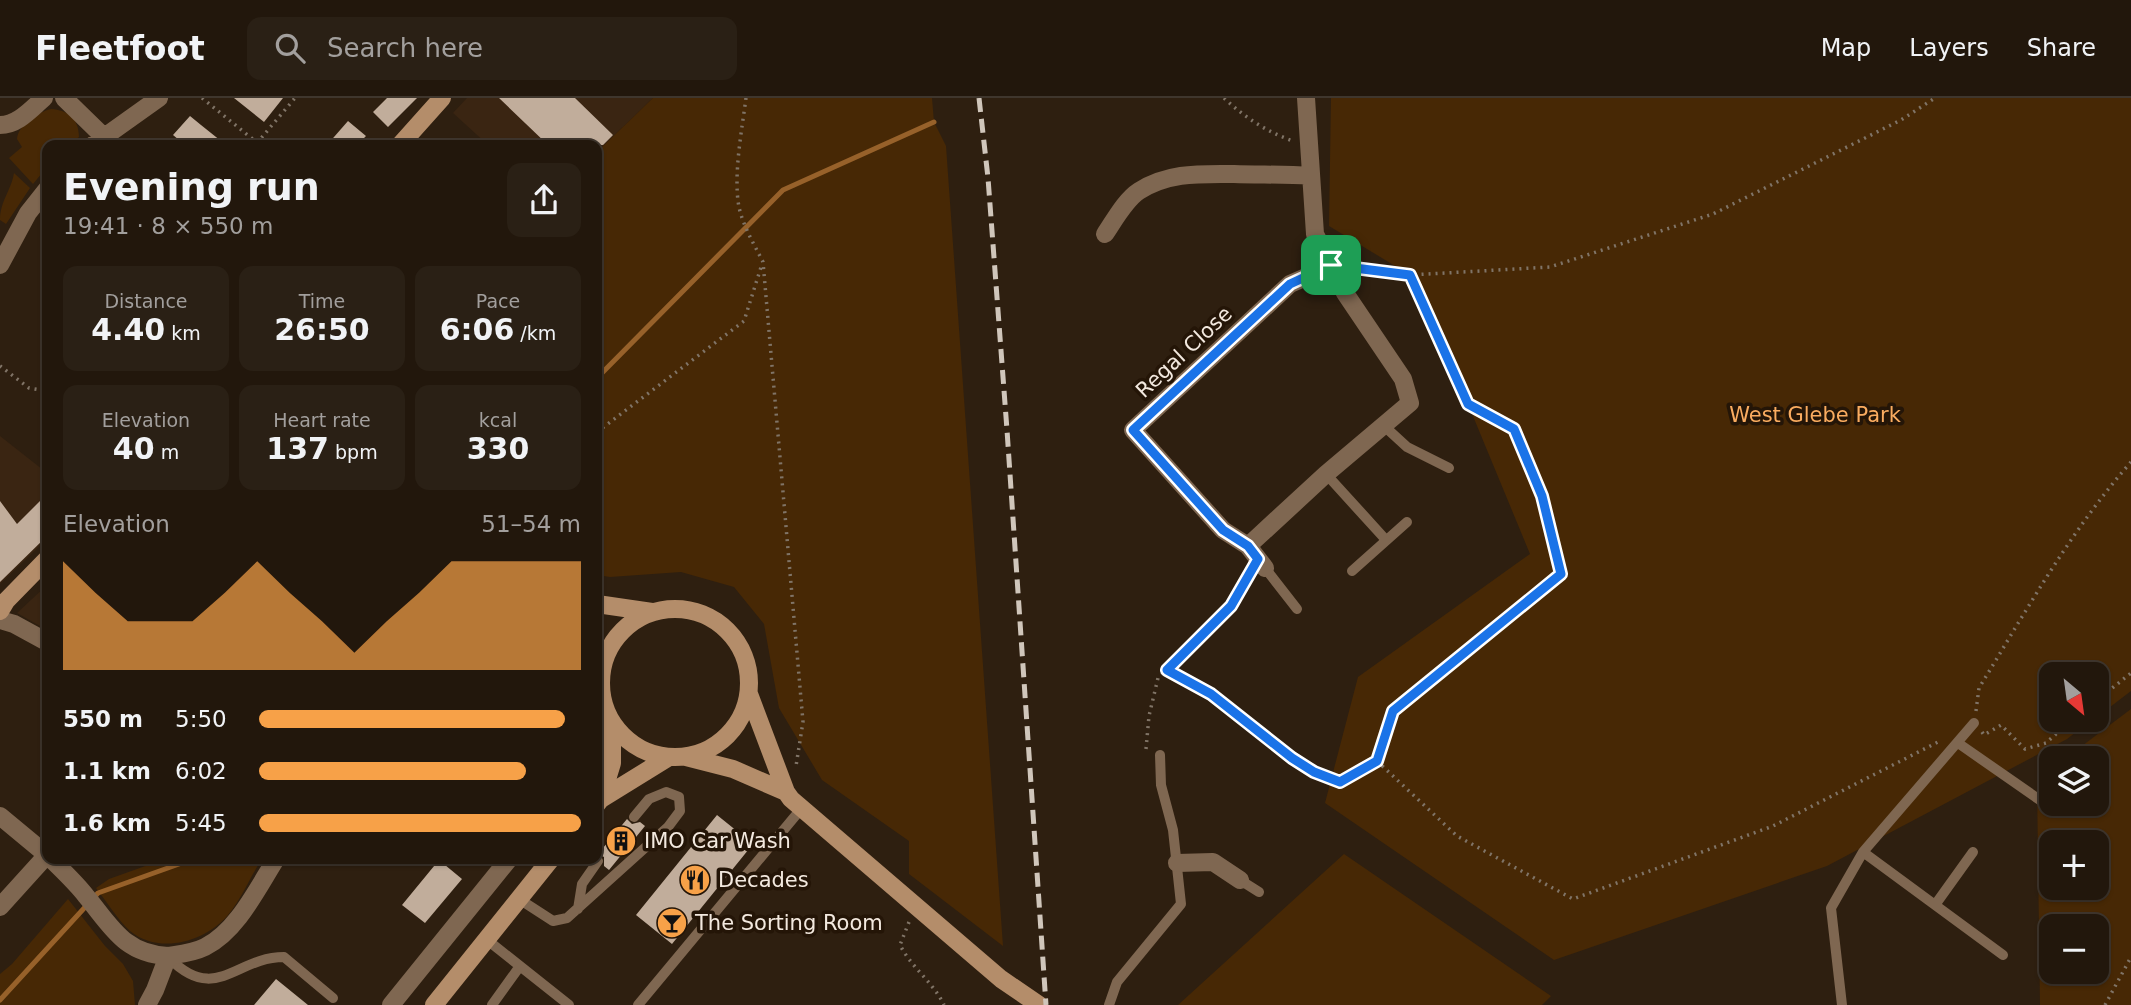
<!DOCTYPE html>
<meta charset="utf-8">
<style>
:root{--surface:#22170c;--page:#2a2015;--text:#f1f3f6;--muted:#a29f9d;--line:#3f362d;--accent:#f7a148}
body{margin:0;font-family:"DejaVu Sans",sans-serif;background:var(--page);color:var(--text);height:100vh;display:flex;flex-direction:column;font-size:26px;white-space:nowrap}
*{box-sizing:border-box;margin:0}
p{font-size:23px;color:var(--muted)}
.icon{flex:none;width:38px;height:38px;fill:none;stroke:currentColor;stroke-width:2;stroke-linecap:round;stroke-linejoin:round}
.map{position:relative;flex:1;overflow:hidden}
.panel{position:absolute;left:42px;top:42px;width:560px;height:724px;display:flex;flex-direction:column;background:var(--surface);border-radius:14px;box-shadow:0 2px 5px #0004,0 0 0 2px var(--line)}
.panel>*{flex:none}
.needle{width:46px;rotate:151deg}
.controls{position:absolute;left:2039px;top:564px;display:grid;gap:14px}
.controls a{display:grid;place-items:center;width:70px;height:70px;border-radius:14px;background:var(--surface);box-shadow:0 2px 5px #0004,0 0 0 2px var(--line);font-size:35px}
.pin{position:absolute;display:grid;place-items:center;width:60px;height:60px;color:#fff;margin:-30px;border-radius:14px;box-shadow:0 4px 10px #0006}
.round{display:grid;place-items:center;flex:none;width:74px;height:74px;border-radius:14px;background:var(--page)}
.overview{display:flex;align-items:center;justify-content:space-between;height:119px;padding:0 21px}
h1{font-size:38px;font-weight:700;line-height:52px}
.metrics{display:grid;grid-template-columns:repeat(3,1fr);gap:10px;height:119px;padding:7px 21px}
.metrics div{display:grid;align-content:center;border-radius:14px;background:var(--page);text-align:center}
.metrics b{font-size:30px;font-weight:700}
.metrics small{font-size:19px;font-weight:400}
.metrics p{font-size:19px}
.chart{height:196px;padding:14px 21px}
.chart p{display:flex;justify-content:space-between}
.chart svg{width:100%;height:126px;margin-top:7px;fill:var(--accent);opacity:.7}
ul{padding:0 21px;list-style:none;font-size:23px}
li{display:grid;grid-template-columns:112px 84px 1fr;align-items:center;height:52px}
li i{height:18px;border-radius:9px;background:var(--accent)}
header{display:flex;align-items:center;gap:42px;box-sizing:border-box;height:98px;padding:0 35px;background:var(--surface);border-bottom:2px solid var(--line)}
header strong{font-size:33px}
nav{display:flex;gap:38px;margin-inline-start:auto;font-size:24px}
.search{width:490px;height:63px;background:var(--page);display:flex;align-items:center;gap:18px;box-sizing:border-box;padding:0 24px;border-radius:14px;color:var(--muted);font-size:26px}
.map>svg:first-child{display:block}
</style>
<header>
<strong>Fleetfoot</strong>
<div class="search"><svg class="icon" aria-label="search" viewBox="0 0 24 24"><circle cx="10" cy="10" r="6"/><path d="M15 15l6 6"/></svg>Search here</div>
<nav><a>Map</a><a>Layers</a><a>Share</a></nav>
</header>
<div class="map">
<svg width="2131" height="907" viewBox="0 0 2131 907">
<rect width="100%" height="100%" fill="#2e1f10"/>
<path fill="#3a2512" d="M467 0H653L597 54V47H488L453 15Z
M0 338 47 375V441L0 486Z
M47 487V532L17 515Z"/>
<path fill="#472805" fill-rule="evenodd" d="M653 0H932L934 24 946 48 1003 848 909 776V743L822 682 779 610 764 526 734 489 681 474 610 479 597 477V54Z
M1331 0H2131V593L2097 619 2096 576H2051V621H2093L2067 641 1827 768 1554 862 1325 705 1358 579 1530 456 1468 306 1410 177 1329 128Z
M51 11C68 12 79 21 79 39L69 47H47V69L33 86 9 60 22 49 17 41C18 27 38 14 51 11Z
M14 75 30 90 6 126 0 122C0 103 11 93 14 75Z
M2131 611V907H2040L2037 684 2051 672V705H2096V660H2066ZM2051 744H2096V789H2051ZM2051 828H2096V873H2051Z
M1344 756 1551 898 1542 907H1178Z
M165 761H262C250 779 242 800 228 817 205 844 159 857 130 833 117 821 107 804 96 790L109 781Z
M68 801 105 848 123 866 133 883 135 907H0V876L12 866Z"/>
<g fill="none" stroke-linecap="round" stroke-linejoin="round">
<path stroke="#97612a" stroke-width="5" d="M597 280 783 92 934 24
M0 902 98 795 193 761"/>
</g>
<path fill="#c1ad9b" d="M234 0H283L264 24Z
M387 0H417L388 29 373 14Z
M499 0H575L613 37 603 47H548Z
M190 18 201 27 226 47H185L173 37Z
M348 23 366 38 357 47H327Z
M47 396V438L0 484V403L17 426Z
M717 717 753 746 672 846 636 817Z
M627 721 632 726 640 724 645 728 609 772 604 768V759L598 756Z
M439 762 462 781 425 825 402 807Z
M276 881 308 907H254Z"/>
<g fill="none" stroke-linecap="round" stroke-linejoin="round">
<path stroke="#807467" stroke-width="3.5" stroke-dasharray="2 5" stroke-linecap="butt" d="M202 0 260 47
M746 0C742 31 733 78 739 109 743 128 754 146 763 164L803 624 796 668
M1224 0C1244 19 1267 34 1293 43
M257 45 295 0
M1352 170 1410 177 1550 169 1713 116 1901 22 1935 0
M1410 177 1468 306 1514 331 1542 398 1561 476 1393 613 1377 663 1457 738 1573 801 1773 728 1938 644
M0 268 29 290 47 293
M597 334 744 223 762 166
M1167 572 1211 596 1292 661 1314 674 1340 684 1377 664
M2096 603 2131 575
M1976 613 1979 590C2026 513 2071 432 2131 364
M1982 634 1984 637 2001 627 2025 651 2046 645 2073 621
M1146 651 1149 618 1158 580 1231 508 1249 478
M909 824 900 847C911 869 933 884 944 907
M2105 907 2131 859"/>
<path stroke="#7f6751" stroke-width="10" d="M1383 327 1407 349 1449 370
M1326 376 1386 442
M1265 470 1297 511
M1352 473 1407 424
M1958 645 2047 707
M1863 754 2003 857
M1240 782 1259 794
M519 801 553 823 567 820 668 729 680 713 679 699 666 694 649 701 634 719
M1935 807 1973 754
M578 811 582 786 598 763
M486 841 569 907
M169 860C216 907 235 859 284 859L333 900
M492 907 520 868
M638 907 801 711
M1109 907 1117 884 1181 806 1173 732 1161 687 1160 657
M1842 907 1831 810 1863 754 1974 625"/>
<path stroke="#7f6751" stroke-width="18" d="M64 0 104 39
M0 27C18 27 31 11 44 0
M93 47 159 0
M1105 136C1114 123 1125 102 1139 93 1169 74 1200 76 1234 76 1259 77 1285 76 1310 78
M0 167 28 115 47 91
M1248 448 1326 376 1410 305 1403 281 1345 195 1315 136 1306 0
M1265 470 1248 448 1223 432 1133 332 1290 186 1331 168
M0 522 14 526 47 544
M0 718 47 757
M51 761C63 773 76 785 86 798 111 828 124 856 168 858
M1177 765 1213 764 1240 782
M0 809 47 757
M147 907 155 892 168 858C181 856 193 855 205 849 237 833 257 791 276 761
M391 907 509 761"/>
<path stroke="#b48d6a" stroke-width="18" d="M400 47 442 0
M597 506 652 514
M601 585a74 74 0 1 1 148 0a74 74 0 1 1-148 0Z
M0 513 6 503 47 461
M749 596 786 694 791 701 1001 881 1039 907
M686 659 733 671 786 694
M601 701 612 665V624
M597 706 601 701 669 659
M434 907 551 761"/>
<path stroke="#d0c6bb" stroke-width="5" stroke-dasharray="14 7" stroke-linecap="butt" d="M979 0 988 80 1007 332 1046 907"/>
</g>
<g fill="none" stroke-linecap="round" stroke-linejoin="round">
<g stroke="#fff" stroke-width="14">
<path id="route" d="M1331 167 1410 177 1468 306 1514 331 1542 398 1561 476 1393 613 1377 663 1340 684 1314 674 1292 660 1211 596 1167 572 1231 508 1258 461 1248 448 1223 432 1133 332 1290 186Z"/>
</g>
<use href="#route" stroke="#1a73e8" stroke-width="9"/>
</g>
<defs>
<g id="building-disc" transform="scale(1.575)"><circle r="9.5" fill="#f7a148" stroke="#241507"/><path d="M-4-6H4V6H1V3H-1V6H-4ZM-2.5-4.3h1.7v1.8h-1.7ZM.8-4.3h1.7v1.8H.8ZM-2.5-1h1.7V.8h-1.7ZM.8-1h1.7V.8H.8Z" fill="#111"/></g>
<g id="restaurant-disc" transform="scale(1.575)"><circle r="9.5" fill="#f7a148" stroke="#241507"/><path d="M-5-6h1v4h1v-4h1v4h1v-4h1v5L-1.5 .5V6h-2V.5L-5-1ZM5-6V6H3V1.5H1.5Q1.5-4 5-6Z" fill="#111"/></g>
<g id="bar-disc" transform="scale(1.575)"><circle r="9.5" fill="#f7a148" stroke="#241507"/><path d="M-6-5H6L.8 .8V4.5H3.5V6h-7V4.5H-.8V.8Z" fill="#111"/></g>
</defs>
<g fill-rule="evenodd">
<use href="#building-disc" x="621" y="743"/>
<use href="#restaurant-disc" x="695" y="782"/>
<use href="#bar-disc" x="672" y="825"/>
</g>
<g text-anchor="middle" stroke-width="7" stroke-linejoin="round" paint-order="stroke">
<g font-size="21" fill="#f3e9df" stroke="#241507">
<text transform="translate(1184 254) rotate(-43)" y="7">Regal Close</text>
</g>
<g font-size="21" fill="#faac60" stroke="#241507">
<text x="1815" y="324">West Glebe Park</text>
</g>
<g font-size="21" fill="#f3e9df" stroke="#241507" text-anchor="start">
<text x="644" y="750">IMO Car Wash</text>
<text x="718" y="789">Decades</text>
<text x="695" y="832">The Sorting Room</text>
</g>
</g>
</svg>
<div class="controls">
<a><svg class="needle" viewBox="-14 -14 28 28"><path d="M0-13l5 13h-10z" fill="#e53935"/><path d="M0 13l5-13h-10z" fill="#a29f9d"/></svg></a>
<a><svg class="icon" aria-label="layers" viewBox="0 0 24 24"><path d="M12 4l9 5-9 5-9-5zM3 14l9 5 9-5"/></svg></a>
<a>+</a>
<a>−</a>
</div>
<div class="pin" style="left:1331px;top:167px;background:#1e9e55"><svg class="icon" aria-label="arrive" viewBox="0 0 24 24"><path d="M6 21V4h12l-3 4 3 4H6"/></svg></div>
<section class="panel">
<div class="overview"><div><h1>Evening run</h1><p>19:41 · 8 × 550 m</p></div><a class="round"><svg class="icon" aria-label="share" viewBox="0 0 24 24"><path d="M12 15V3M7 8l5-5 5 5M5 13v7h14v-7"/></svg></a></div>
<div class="metrics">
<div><p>Distance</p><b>4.40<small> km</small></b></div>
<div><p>Time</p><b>26:50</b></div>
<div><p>Pace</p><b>6:06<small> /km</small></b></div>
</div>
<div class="metrics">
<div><p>Elevation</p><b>40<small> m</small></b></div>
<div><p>Heart rate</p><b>137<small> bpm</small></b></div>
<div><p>kcal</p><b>330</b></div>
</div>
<div class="chart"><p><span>Elevation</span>51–54 m</p>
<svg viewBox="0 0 160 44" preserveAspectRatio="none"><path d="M0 44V6L10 17L20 27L30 27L40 27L50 17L60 6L70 17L80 27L90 38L100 27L110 17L120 6L130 6L140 6L150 6L160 6V44z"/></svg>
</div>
<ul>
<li><b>550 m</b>5:50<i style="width:95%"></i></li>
<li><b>1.1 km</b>6:02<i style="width:83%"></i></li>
<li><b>1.6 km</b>5:45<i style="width:100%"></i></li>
</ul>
</section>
</div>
